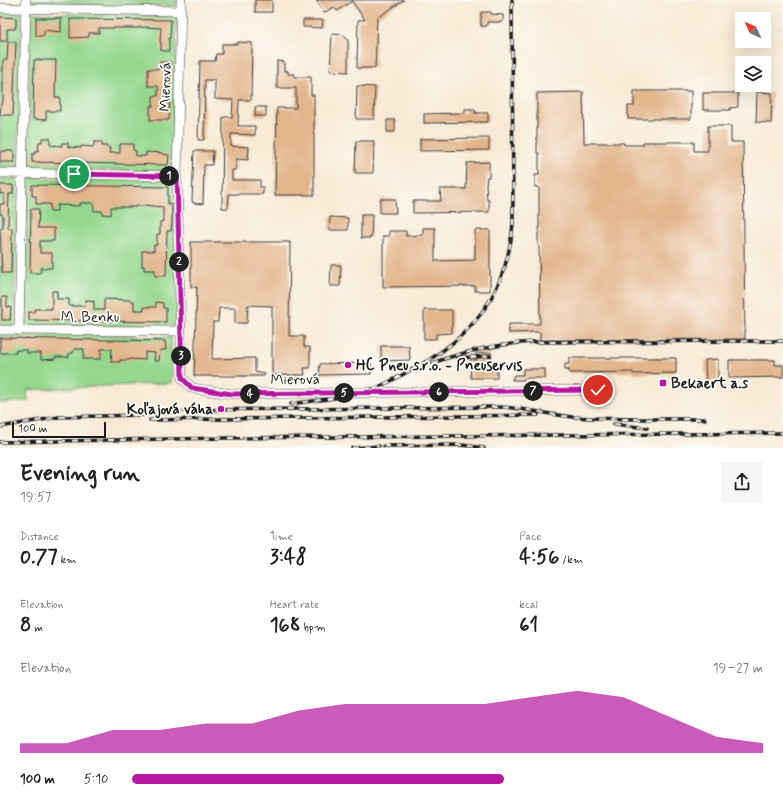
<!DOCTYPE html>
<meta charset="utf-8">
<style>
:root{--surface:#fff;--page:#f6f6f6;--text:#222;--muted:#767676;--accent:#b5179e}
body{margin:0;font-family:Mynerve,sans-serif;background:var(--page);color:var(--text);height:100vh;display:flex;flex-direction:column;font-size:15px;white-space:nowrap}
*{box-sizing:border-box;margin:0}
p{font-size:13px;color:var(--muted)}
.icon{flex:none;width:22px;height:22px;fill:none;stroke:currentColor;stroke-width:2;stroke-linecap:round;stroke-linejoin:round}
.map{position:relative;height:448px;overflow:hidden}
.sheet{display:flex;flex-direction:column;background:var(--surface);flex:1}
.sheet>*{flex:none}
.needle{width:26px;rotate:315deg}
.buttons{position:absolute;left:735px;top:12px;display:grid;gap:8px}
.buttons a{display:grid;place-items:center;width:36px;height:36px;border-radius:0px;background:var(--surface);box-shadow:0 4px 16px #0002;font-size:20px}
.scale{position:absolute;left:12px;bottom:10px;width:94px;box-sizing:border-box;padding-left:4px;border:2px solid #1c1c1c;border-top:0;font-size:11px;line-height:14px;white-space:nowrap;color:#1c1c1c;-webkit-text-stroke:3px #fdfcf7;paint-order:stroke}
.pin{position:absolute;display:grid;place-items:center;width:34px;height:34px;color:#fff;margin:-17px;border:2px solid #fff;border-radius:50%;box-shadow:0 1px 4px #0007}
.km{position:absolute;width:20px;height:20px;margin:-10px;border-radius:50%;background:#222;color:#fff;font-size:11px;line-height:20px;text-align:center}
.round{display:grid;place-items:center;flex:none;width:42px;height:42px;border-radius:0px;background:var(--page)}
.overview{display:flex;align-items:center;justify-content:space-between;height:68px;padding:0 20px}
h1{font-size:22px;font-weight:800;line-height:30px}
.figures{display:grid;grid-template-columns:repeat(3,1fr);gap:6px;height:68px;padding:4px 20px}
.figures div{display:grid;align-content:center}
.figures b{font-size:20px;font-weight:800}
.figures small{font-size:11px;font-weight:400}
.figures p{font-size:11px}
.chart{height:112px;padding:8px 20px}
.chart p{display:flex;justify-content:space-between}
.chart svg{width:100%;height:72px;margin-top:4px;fill:var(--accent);opacity:.7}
ul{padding:0 20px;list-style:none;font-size:13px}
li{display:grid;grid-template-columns:64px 48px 1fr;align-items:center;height:30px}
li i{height:10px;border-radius:5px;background:var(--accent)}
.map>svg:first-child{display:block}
</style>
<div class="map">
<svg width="783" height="448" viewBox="0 0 783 448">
<rect width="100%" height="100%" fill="#fdfcf7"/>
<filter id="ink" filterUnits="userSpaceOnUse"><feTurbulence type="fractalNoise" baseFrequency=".025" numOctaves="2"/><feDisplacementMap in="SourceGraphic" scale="8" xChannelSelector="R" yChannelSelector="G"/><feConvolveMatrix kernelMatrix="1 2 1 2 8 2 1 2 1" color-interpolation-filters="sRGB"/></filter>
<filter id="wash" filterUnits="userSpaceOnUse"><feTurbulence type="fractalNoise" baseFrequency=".012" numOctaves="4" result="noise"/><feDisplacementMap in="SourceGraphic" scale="16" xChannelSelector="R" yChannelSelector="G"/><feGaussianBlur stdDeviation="0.9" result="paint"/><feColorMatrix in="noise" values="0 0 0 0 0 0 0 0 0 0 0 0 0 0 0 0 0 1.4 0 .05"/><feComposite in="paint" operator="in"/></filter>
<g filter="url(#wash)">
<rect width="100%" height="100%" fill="#f8ead6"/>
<path fill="#95d78f" stroke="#587a56" d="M31 0H177V6L31 4Z
M0 13H21L17 169 0 168Z
M30 13 177 16 172 171 29 169Z
M0 178 17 179 14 326 0 325Z
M28 178 173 181 178 326H25Z
M0 334H76L171 337V383L27 390 28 401 0 403Z"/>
<g id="blocks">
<path fill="#e2b58d" d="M255 0H272V12H255Z
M316 0H404L377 18 375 68H357L358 20H365L352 1 337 11 334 7 324 13Z
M481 12H491V14L503 15V22H487V26H481Z
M0 17 16 18V27H15V29H7V41H0Z
M36 18H61V32L44 30V36H36Z
M70 19 171 20 170 38H169V51H161V42H160L161 28 139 27V28H99V33H89V37L70 38Z
M303 20H323L322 28 303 27Z
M332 34 344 35 348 41V72L330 71Z
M8 42H16L13 115H0L1 103H3V60H7Z
M238 42 252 43 251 100H239L238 126H255V135L231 134V146L249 147 248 160 236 159V170H232V180H260V187H263V194H229L228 208H222L223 117H232L233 100 215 99V80H205L204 140H198L200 61H215L216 54H222V44H238Z
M34 60H56L55 97H60V111H46V120L33 119Z
M277 61 284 62V71H288V74H294V77H311V95H314V195H275L277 108H296V88H277Z
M159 62H171L169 120H150V106H153V96H158V86H148V69H159Z
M357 86 375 87 374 119H356Z
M634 91H691V119H628V106H634Z
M583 92 584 143H624V145H643V142H694V151H708V126H731V142H743L745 339 540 340V332L509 333V324H540L539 245H538V233H539V187H535V175H539V153H537V93Z
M757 92 772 93 771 123 756 122Z
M703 93H738V107L730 108V110H703Z
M255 107H266V116H255Z
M465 109H475V113H488V122L424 123V114L465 113Z
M387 120H395V132H387Z
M42 138H50V145L62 146V143H68V147L81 148V146L94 147V142H102V146H107V148H110L109 153H120V144H133V150L136 151V156H146V152L163 153V154L169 155 168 165 32 162V154H35V151H38L39 142H42Z
M489 138V150L420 151V139Z
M356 141H374L373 173H355Z
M4 151H14V162H0V152Z
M194 151H213L212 165H204L203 204 193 203V201H192Z
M489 162V177H487L486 185 487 200H489V212L413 213V201H441L440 189H466L467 163Z
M0 185H13V194H9L8 221V228H12L11 273H2L0 228H3V215L0 214V204H4V193L0 194Z
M32 185 168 187V204H172V221L171 231H167L166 276H155V270H144V266H142V251H154V245H157V234H160V222L163 221V207L144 205V206H136V207H111V215L102 214V211H94L93 203H80V206L57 205V211H50V204H36V196H32Z
M380 199H395L396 213H380Z
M31 209H39L38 228H54V241H40V253H52V268H41V272L39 273H30Z
M361 215H372L371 238H361Z
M330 217 348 218V230H329Z
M423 228H435V261L475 260V230H490V291H475V286L383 287V236H389V231H406V236L423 235Z
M191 242H290L289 336H304V347H310V368H304L305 375H272V306L248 305 247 323H235V308H219L218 322H213L212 359 255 358V372L265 374 264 376H194L197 287H191Z
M331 265H341L340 286H330Z
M52 291H57V299H69V306H85L86 300H91V302L94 301V310H104V299L130 300V301H134V310H144V307H156V302L163 303V308H166V322L29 320V312H34L35 309H52Z
M2 297H7V307H11L10 320H2Z
M424 310H452V333L436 334V339H424Z
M0 338 165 341 166 350H160L159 361H154L155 353 145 352V360L130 359 129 360H120V362H111L112 349H101V359H83L84 349H74L73 353H69V357H55V359L41 360V353H27V350H16V353H0Z
M381 346H409L410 360 381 361Z
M476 353H491V370H497V378H471L470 360H477Z
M569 358H676V373L633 374V372L569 373V370H565V364H569Z
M718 359V383H706L705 360Z
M729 360H775V365H783V377L729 378Z
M360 363H371V374L319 375 320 364Z
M523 369H545V378H524V380H512L514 375H523Z"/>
</g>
</g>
<g filter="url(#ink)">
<use href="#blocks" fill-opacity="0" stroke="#3d3b38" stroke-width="1"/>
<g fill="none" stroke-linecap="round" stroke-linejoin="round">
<g stroke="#3d3b38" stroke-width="10">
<path id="minor" d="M181 0 177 176 182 378 192 388 232 394 598 390
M0 8 181 11
M0 173 177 176
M0 330 180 331
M19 331 26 0"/>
</g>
<use href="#minor" stroke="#fff" stroke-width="9"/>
<g stroke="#1c1c1c" stroke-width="3.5">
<path id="rail" d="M458 358 490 356
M432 363C467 351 496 344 533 342L783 341
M291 404C318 400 345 398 371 390 384 385 397 378 409 371 472 339 507 294 513 223L512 0
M150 420 538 415
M614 424 647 428
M0 427 59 417 143 415 198 410 497 407C523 407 548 415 573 417 617 420 661 419 705 419
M0 442 226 438 783 433
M384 446 462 445 484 448
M352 448 379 446"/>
</g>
<use href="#rail" stroke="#fdfcf7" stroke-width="2" stroke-dasharray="6" stroke-linecap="butt"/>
</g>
</g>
<g fill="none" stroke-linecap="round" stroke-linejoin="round" filter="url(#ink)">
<g stroke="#fff" stroke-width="8">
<path id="route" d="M74 174 177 176 182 378 192 388 232 394 598 390"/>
</g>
<use href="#route" stroke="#b5179e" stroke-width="5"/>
</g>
<g fill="#b5179e" stroke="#fdfcf7" stroke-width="1.5">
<circle cx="348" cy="365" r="4"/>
<rect x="659" y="379" width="8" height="8" rx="2"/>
<circle cx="221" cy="409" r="4"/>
</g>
<g text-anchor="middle" stroke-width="3.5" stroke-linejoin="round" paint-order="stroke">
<g font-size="15" fill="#1c1c1c" stroke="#fdfcf7">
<text transform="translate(165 87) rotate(-89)" y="5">Mierová</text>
<text x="90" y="322">M. Benku</text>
<text transform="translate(295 379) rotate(-1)" y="5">Mierová</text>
</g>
<g font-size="15" font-weight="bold" fill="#1c1c1c" stroke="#fdfcf7" text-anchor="start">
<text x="356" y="370">HC Pneu s.r.o. - Pneuservis</text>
<text x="671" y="388">Bekaert a.s</text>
<text x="213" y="414" text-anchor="end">Koľajová váha</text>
</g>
</g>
</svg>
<div class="buttons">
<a><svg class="needle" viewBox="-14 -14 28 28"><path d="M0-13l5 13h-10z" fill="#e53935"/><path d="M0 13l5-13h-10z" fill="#767676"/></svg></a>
<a><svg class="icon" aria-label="layers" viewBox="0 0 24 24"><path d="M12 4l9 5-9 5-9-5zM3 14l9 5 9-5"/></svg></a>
</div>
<div class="scale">100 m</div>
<div class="pin" style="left:74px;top:174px;background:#1e9e55"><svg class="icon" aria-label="arrive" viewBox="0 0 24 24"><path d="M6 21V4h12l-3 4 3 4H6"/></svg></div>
<div class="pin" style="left:598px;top:390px;background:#d93025"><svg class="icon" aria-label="check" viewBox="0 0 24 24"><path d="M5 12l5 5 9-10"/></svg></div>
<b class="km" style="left:169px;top:176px">1</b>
<b class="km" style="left:179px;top:262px">2</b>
<b class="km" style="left:181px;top:356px">3</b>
<b class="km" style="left:250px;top:394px">4</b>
<b class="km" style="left:344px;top:393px">5</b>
<b class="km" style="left:439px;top:392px">6</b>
<b class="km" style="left:533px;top:391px">7</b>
</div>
<section class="sheet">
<div class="overview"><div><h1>Evening run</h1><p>19:57</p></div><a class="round"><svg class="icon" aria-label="share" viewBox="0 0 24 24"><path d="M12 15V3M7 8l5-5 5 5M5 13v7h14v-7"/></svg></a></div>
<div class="figures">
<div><p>Distance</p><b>0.77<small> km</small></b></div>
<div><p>Time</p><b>3:48</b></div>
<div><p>Pace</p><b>4:56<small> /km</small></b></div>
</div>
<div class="figures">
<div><p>Elevation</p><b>8<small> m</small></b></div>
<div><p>Heart rate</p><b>168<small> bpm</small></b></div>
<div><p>kcal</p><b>61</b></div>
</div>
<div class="chart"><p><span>Elevation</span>19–27 m</p>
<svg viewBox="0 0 160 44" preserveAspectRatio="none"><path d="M0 44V38L10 38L20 30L30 30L40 26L50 26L60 18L70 14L80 14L90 14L100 14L110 10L120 6L130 10L140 22L150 34L160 38V44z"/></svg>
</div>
<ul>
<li><b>100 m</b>5:10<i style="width:59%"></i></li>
</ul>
</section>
